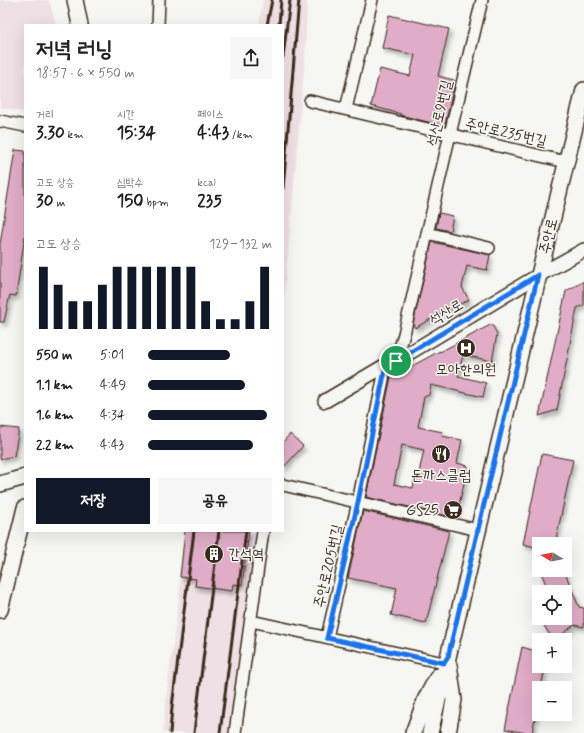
<!DOCTYPE html>
<html lang="ko">
<meta charset="utf-8">
<style>
:root{--surface:#fff;--page:#f6f6f6;--text:#202124;--muted:#757577;--accent:#111827}
body{margin:0;font-family:Mynerve,"Poor Story",sans-serif;background:var(--page);color:var(--text);height:100vh;display:flex;flex-direction:column;font-size:15px;white-space:nowrap}
*{box-sizing:border-box;margin:0}
p{font-size:13px;color:var(--muted)}
.icon{flex:none;width:22px;height:22px;fill:none;stroke:currentColor;stroke-width:2;stroke-linecap:round;stroke-linejoin:round}
.map{position:relative;flex:1;overflow:hidden}
.panel{position:absolute;left:24px;top:24px;width:260px;height:508px;display:flex;flex-direction:column;background:var(--surface);border-radius:0px;box-shadow:0 4px 16px #0002}
.panel>*{flex:none}
.needle{width:26px;rotate:280deg}
.controls{position:absolute;left:532px;top:537px;display:grid;gap:8px}
.controls a{display:grid;place-items:center;width:40px;height:40px;border-radius:0px;background:var(--surface);box-shadow:0 4px 16px #0002;font-size:20px}
.pin{position:absolute;display:grid;place-items:center;width:34px;height:34px;color:#fff;margin:-17px;border:2px solid #fff;border-radius:50%;box-shadow:0 1px 4px #0007}
.round{display:grid;place-items:center;flex:none;width:42px;height:42px;border-radius:0px;background:var(--page)}
.summary{display:flex;align-items:center;justify-content:space-between;height:68px;padding:0 12px}
h1{font-size:22px;font-weight:700;line-height:30px}
.figures{display:grid;grid-template-columns:repeat(3,1fr);gap:6px;height:68px;padding:4px 12px}
.figures div{display:grid;align-content:center}
.figures b{font-size:17px;font-weight:700}
.figures small{font-size:11px;font-weight:400}
.figures p{font-size:11px}
.chart{height:112px;padding:8px 12px}
.chart p{display:flex;justify-content:space-between}
.chart svg{width:100%;height:72px;margin-top:4px;stroke:var(--accent);stroke-width:6}
.cta{display:flex;gap:8px;margin-top:auto;padding:8px 12px}
.cta a{flex:1;height:46px;border-radius:0px;background:var(--accent);color:#fff;font-size:16px;font-weight:700;line-height:46px;text-align:center}
.cta a+a{background:var(--page);color:var(--text)}
ul{padding:0 12px;list-style:none;font-size:13px}
li{display:grid;grid-template-columns:64px 48px 1fr;align-items:center;height:30px}
li i{height:10px;border-radius:5px;background:var(--accent)}
.map>svg:first-child{display:block}
</style>
<div class="map">
<svg width="584" height="733" viewBox="0 0 584 733">
<defs>
<filter id="shadow"><feDropShadow dx="2.5" dy="4" stdDeviation="2" flood-color="#0004"/></filter>
</defs>
<rect width="100%" height="100%" fill="#f6f6f2"/>
<filter id="ink" filterUnits="userSpaceOnUse"><feTurbulence type="fractalNoise" baseFrequency=".025" numOctaves="2"/><feDisplacementMap in="SourceGraphic" scale="8" xChannelSelector="R" yChannelSelector="G"/><feConvolveMatrix kernelMatrix="1 2 1 2 8 2 1 2 1" color-interpolation-filters="sRGB"/></filter>
<g filter="url(#ink)">
<path fill="#efe0e5" d="M0 0H49L56 25H25V112L0 107Z
M263 0H307L305 59 283 308V25H259Z
M187 531H258L234 733H163L165 708Z"/>
<path fill="#e0acc7" stroke="#3b2a1e" fill-rule="evenodd" filter="url(#shadow)" d="M389 15 449 29 438 76 454 80 455 82 445 125 444 126 400 115 401 114 371 106 380 69 410 76 415 55 382 48Z
M15 150 25 151V235L16 296 10 295 4 322H0V244Z
M439 213 453 216 450 231 436 228Z
M432 242 490 255 487 270 467 266 462 287 469 300 445 311 415 328 413 324Z
M584 281V305L577 308 557 410 539 416 566 291Z
M492 324 497 334 492 361 463 355 458 376 486 383 483 397 431 385 429 395 424 397 418 427 443 432 442 436 462 440 457 463 468 466 456 518 366 497 391 377 440 351V352ZM402 445 424 450 418 477 415 476 413 488 394 484Z
M0 427 19 429 14 456 0 459Z
M290 434 303 446 283 468V442Z
M542 454 573 460 555 544H539V548L523 544Z
M363 511 449 531 426 623 391 615 397 588 348 578Z
M185 531H249L242 585 233 584 232 591 195 586 196 579 180 577Z
M540 570H564L579 607 584 608V627L574 625 555 640H553L543 624 552 618H565V592H549Z
M522 647 539 652V666H545L541 688H539V698L532 733H526L505 729Z"/>
<g fill="none" stroke-linecap="round" stroke-linejoin="round">
<g stroke="#3b2a1e" stroke-width="14">
<path id="minor" d="M158 25 159 0
M310 101 566 162
M346 109 372 0
M0 121 25 126
M427 233 489 248
M396 361 404 334 450 134 482 0
M283 485 478 530
M251 621 444 663
M327 637 358 502 386 365
M235 733 263 531"/>
</g>
<g stroke="#3b2a1e" stroke-width="16">
<path id="tertiary" d="M325 401 386 365 396 361 539 275 584 250"/>
</g>
<g stroke="#3b2a1e" stroke-width="18">
<path id="secondary" d="M75 0 80 25
M0 484 25 477
M0 610 25 508
M413 733 426 698 438 676
M430 733 539 275 584 90
M448 733 454 700 449 665"/>
</g>
<use href="#minor" stroke="#f6f6f2" stroke-width="11"/>
<use href="#tertiary" stroke="#f6f6f2" stroke-width="13"/>
<use href="#secondary" stroke="#f6f6f2" stroke-width="15"/>
<path stroke="#3b2a1e" stroke-width="3" d="M267 25 272 0
M279 25 281 0
M283 57 290 0
M283 188 299 0
M170 733 172 707 194 531
M194 733 219 531
M220 733 246 531"/>
</g>
</g>
<g fill="none" stroke-linecap="round" stroke-linejoin="round" filter="url(#ink)">
<g stroke="#fff" stroke-width="8">
<path id="route" d="M538 275 448 657 444 663 327 638 358 502 386 365 396 361Z"/>
</g>
<use href="#route" stroke="#1a73e8" stroke-width="5"/>
</g>
<defs>
<g id="hospital-disc" transform="scale(1)"><circle r="9.5" fill="#3b2a1e" stroke="#f6f6f2"/><path d="M-5-5h3v3.5h4V-5h3V5h-3V1.5h-4V5h-3Z" fill="#fff"/></g>
<g id="restaurant-disc" transform="scale(1)"><circle r="9.5" fill="#3b2a1e" stroke="#f6f6f2"/><path d="M-5-6h1v4h1v-4h1v4h1v-4h1v5L-1.5 .5V6h-2V.5L-5-1ZM5-6V6H3V1.5H1.5Q1.5-4 5-6Z" fill="#fff"/></g>
<g id="supermarket-disc" transform="scale(1)"><circle r="9.5" fill="#3b2a1e" stroke="#f6f6f2"/><path d="M-6-5.5h2.5l.6 2H6L4.5 2H-2.5L-4.4-4H-6ZM-1.5 3.2a1.3 1.3 0 1 0 .1 0ZM3 3.2a1.3 1.3 0 1 0 .1 0Z" fill="#fff"/></g>
<g id="building-disc" transform="scale(1)"><circle r="9.5" fill="#3b2a1e" stroke="#f6f6f2"/><path d="M-4-6H4V6H1V3H-1V6H-4ZM-2.5-4.3h1.7v1.8h-1.7ZM.8-4.3h1.7v1.8H.8ZM-2.5-1h1.7V.8h-1.7ZM.8-1h1.7V.8H.8Z" fill="#fff"/></g>
</defs>
<g fill-rule="evenodd">
<use href="#hospital-disc" x="466" y="348"/>
<use href="#restaurant-disc" x="441" y="454"/>
<use href="#supermarket-disc" x="453" y="510"/>
<use href="#building-disc" x="214" y="554"/>
</g>
<g text-anchor="middle" stroke-width="3" stroke-linejoin="round" paint-order="stroke">
<g font-size="15" fill="#3b2a1e" stroke="#f6f6f2">
<text transform="translate(439 113) rotate(-77)" y="5">석산로9번길</text>
<text transform="translate(506 132) rotate(13)" y="5">주안로235번길</text>
<text transform="translate(548 236) rotate(-76)" y="5">주안로</text>
<text transform="translate(446 312) rotate(-31)" y="5">석산로</text>
<text transform="translate(328 566) rotate(-77)" y="5">주안로205번길</text>
</g>
<g font-size="15" fill="#3b2a1e" stroke="#f6f6f2">
<text x="466" y="374">모아한의원</text>
<text x="441" y="480">돈까스클럽</text>
<text x="439" y="515" text-anchor="end">GS25</text>
<text x="228" y="559" text-anchor="start">간석역</text>
</g>
</g>
</svg>
<div class="controls">
<a><svg class="needle" viewBox="-14 -14 28 28"><path d="M0-13l5 13h-10z" fill="#e53935"/><path d="M0 13l5-13h-10z" fill="#757577"/></svg></a>
<a><svg class="icon" aria-label="locate" viewBox="0 0 24 24"><circle cx="12" cy="12" r="6"/><path d="M12 2v4M12 18v4M2 12h4M18 12h4"/></svg></a>
<a>+</a>
<a>−</a>
</div>
<div class="pin" style="left:396px;top:361px;background:#1e9e55"><svg class="icon" aria-label="arrive" viewBox="0 0 24 24"><path d="M6 21V4h12l-3 4 3 4H6"/></svg></div>
<section class="panel">
<div class="summary"><div><h1>저녁 러닝</h1><p>18:57 · 6 × 550 m</p></div><a class="round"><svg class="icon" aria-label="share" viewBox="0 0 24 24"><path d="M12 15V3M7 8l5-5 5 5M5 13v7h14v-7"/></svg></a></div>
<div class="figures">
<div><p>거리</p><b>3.30<small> km</small></b></div>
<div><p>시간</p><b>15:34</b></div>
<div><p>페이스</p><b>4:43<small> /km</small></b></div>
</div>
<div class="figures">
<div><p>고도 상승</p><b>30<small> m</small></b></div>
<div><p>심박수</p><b>150<small> bpm</small></b></div>
<div><p>kcal</p><b>235</b></div>
</div>
<div class="chart"><p><span>고도 상승</span>129–132 m</p>
<svg viewBox="0 0 160 44" preserveAspectRatio="none"><path d="M5 44V6M15 44V17M25 44V27M35 44V27M45 44V17M55 44V6M65 44V6M75 44V6M85 44V6M95 44V6M105 44V6M115 44V27M125 44V38M135 44V38M145 44V27M155 44V6"/></svg>
</div>
<ul>
<li><b>550 m</b>5:01<i style="width:66%"></i></li>
<li><b>1.1 km</b>4:49<i style="width:78%"></i></li>
<li><b>1.6 km</b>4:34<i style="width:96%"></i></li>
<li><b>2.2 km</b>4:43<i style="width:85%"></i></li>
</ul>
<div class="cta"><a>저장</a><a>공유</a></div>
</section>
</div>
